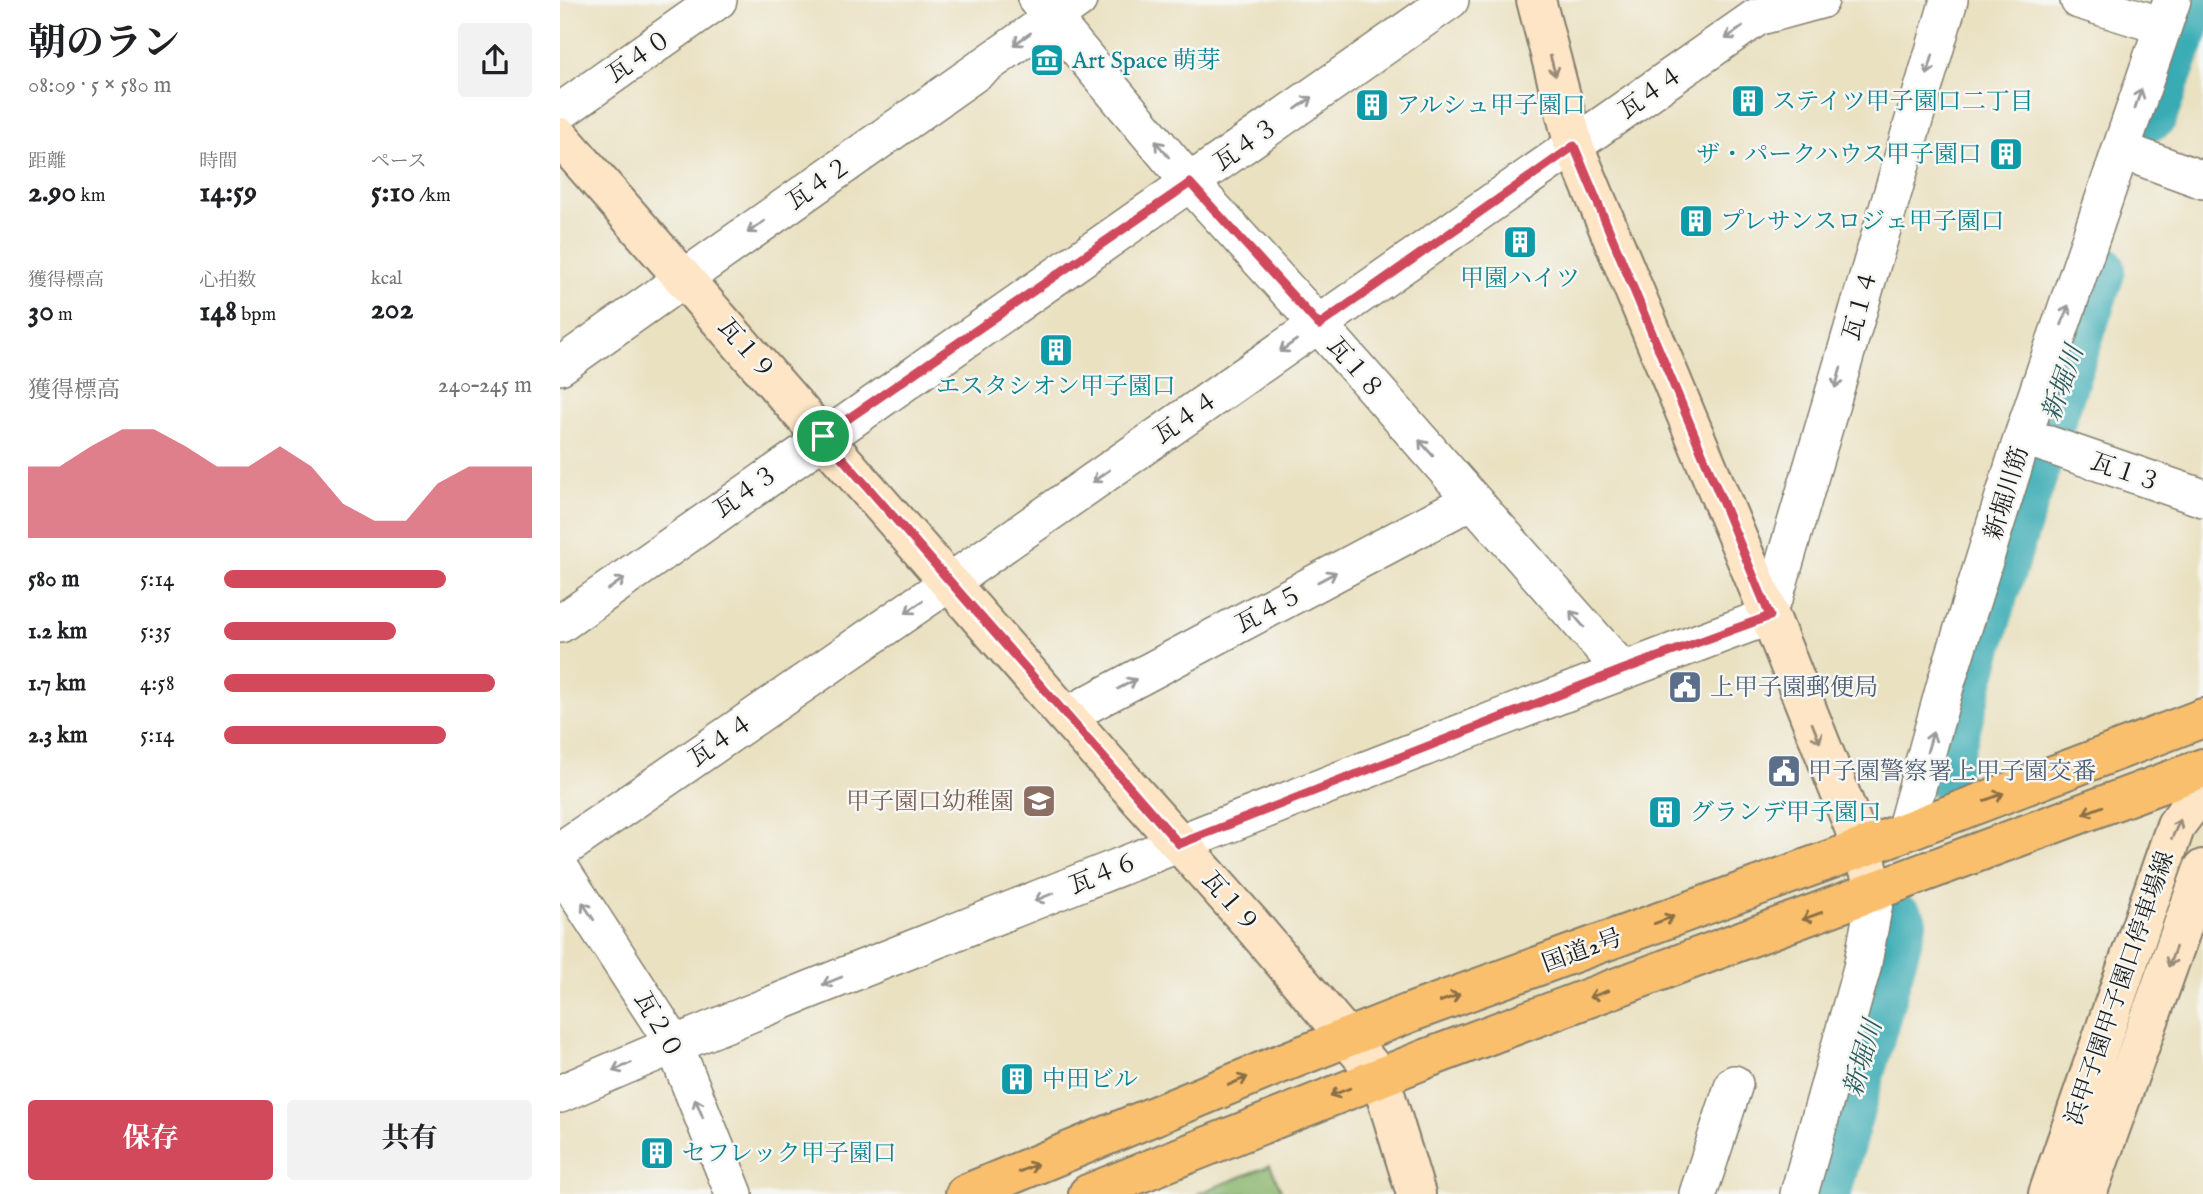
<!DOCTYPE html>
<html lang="ja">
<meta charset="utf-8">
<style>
:root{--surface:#fff;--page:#f2f2f2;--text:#202124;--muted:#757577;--accent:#d1495b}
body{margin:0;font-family:"IM FELL English","Noto Serif JP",serif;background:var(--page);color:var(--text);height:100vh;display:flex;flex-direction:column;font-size:26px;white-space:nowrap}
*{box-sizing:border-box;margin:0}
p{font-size:23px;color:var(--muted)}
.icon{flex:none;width:38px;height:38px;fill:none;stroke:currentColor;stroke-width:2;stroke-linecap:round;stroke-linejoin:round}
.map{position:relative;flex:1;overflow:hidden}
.panel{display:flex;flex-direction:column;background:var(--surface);width:560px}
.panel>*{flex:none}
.pin{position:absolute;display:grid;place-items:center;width:60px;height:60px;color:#fff;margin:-30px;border:4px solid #fff;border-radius:50%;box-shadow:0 2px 7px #0007}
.round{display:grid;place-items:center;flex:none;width:74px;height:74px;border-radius:7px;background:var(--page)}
.headline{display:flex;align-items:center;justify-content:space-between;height:119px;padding:0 28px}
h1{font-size:38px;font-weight:700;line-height:52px}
.figures{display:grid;grid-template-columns:repeat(3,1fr);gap:10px;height:119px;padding:7px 28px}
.figures div{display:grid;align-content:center}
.figures b{font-size:30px;font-weight:700}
.figures small{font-size:19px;font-weight:400}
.figures p{font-size:19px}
.chart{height:196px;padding:14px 28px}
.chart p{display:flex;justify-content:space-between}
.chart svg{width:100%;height:126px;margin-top:7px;fill:var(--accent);opacity:.7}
.button{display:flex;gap:14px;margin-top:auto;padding:14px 28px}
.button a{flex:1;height:80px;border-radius:7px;background:var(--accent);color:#fff;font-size:28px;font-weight:700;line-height:80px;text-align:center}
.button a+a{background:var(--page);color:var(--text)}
ul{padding:0 28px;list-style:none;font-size:23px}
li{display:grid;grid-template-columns:112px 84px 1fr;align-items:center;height:52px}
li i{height:18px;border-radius:9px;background:var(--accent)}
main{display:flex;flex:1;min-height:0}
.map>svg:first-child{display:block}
</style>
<main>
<section class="panel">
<div class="headline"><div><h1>朝のラン</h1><p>08:09 · 5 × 580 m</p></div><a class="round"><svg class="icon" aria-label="share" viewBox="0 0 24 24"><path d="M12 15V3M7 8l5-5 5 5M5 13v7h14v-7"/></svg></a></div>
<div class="figures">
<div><p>距離</p><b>2.90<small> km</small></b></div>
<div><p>時間</p><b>14:59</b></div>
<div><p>ペース</p><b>5:10<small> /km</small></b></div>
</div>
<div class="figures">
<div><p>獲得標高</p><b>30<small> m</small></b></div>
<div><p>心拍数</p><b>148<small> bpm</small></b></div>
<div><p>kcal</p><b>202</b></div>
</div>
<div class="chart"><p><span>獲得標高</span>240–245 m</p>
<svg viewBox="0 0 160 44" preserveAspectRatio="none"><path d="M0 44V19L10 19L20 12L30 6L40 6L50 12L60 19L70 19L80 12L90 19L100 32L110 38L120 38L130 25L140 19L150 19L160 19V44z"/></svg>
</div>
<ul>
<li><b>580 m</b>5:14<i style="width:72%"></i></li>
<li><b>1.2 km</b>5:35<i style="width:56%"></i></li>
<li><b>1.7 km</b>4:58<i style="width:88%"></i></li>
<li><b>2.3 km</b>5:14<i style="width:72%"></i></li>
</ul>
<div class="button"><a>保存</a><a>共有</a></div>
</section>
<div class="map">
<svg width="1643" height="1194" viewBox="0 0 1643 1194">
<rect width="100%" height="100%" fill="#f6f6f2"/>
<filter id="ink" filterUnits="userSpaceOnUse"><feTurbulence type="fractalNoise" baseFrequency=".0143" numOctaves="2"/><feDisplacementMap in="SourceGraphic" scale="14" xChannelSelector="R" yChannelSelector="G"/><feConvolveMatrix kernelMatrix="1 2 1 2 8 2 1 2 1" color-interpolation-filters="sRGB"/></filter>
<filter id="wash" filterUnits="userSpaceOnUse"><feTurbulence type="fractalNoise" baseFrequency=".00686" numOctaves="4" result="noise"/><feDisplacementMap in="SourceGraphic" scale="28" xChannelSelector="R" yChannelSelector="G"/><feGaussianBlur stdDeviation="1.57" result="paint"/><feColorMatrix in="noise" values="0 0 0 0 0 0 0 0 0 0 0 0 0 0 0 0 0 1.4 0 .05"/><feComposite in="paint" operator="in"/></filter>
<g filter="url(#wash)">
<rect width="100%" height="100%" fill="#eae1c1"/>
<path fill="#8ab66e" stroke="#536945" stroke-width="2" d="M710 1165 723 1194H637L706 1167Z"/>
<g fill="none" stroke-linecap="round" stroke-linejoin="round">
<path stroke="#39abb4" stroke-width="54" d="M1591 114 1632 0
M1382 770 1432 592 1539 269
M1264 1194 1340 923"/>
</g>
</g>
<g filter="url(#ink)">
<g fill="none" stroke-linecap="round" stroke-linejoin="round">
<g stroke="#837e6e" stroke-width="40">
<path id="street" d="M477 0 630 183 759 325 1062 670
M1519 0 1603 26
M0 112 158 0
M1561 150 1643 180
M0 366 518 0
M1463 436 1643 498
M1207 608 1215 595 1389 0
M0 624C295 414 594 209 890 0
M506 716 912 500
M1345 831 1386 683 1463 436 1612 0
M0 851 390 582 1197 17 1260 0
M0 868 114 1044 174 1194
M0 1094C171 1018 347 952 521 882 750 792 979 701 1210 616
M1138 1194 1174 1084
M1239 1194 1302 968 1316 892"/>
</g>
<g stroke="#837e6e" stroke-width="42">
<path id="secondary" d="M976 0 1014 146 1210 616 1302 848 1316 892
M0 137 506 716 692 925 820 1077 856 1194
M1488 1194 1616 825 1643 789
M1527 1194 1643 869"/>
</g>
<g stroke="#837e6e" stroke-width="42">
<path id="highway" d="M405 1194 715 1066 852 1012 1302 848 1643 718
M528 1194 868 1058 1643 768"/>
</g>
<use href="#street" stroke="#fff" stroke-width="37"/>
<use href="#secondary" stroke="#fde5c5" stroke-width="38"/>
<use href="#highway" stroke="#f9bf6d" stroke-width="38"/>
</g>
<defs><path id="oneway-shaft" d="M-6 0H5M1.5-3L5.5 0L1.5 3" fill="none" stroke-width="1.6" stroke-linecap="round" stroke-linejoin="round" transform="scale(1.75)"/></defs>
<g stroke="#999">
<use href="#oneway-shaft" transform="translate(1174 33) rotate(145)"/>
<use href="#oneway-shaft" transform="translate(462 39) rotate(145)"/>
<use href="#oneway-shaft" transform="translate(1370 65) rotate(106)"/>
<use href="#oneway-shaft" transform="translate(1578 99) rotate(-71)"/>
<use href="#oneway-shaft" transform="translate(744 103) rotate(-35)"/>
<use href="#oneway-shaft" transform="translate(602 149) rotate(-130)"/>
<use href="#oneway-shaft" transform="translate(196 227) rotate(145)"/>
<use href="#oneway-shaft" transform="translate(1505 315) rotate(-71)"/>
<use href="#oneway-shaft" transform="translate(728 346) rotate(145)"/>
<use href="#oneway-shaft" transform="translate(1278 378) rotate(106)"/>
<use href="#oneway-shaft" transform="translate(866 448) rotate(-131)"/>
<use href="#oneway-shaft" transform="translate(541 476) rotate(145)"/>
<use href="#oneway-shaft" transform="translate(767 577) rotate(-28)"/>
<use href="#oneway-shaft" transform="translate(56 584) rotate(-35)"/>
<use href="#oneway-shaft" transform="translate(354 607) rotate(145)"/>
<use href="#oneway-shaft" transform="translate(1017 619) rotate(-131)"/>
<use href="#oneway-shaft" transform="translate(567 684) rotate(-28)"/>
<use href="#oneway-shaft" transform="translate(1370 742) rotate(-74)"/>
<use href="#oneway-shaft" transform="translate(484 897) rotate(158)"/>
<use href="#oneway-shaft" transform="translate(28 911) rotate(-123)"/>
<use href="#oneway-shaft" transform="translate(272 981) rotate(158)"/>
<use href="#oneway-shaft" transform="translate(62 1067) rotate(156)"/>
<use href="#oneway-shaft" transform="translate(139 1108) rotate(-112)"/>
</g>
<g stroke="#988b79">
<use href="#oneway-shaft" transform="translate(993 66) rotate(75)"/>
<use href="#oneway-shaft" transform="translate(1256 733) rotate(68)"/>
<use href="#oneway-shaft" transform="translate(1616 829) rotate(-65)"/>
<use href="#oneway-shaft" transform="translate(1612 957) rotate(110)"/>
</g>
<g stroke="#8a6e44">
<use href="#oneway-shaft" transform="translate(1434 797) rotate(-21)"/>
<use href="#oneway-shaft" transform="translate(1533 810) rotate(159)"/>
<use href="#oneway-shaft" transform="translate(1252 916) rotate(160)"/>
<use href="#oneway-shaft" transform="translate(1104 920) rotate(-20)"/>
<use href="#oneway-shaft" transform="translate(1039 994) rotate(160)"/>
<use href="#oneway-shaft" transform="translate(890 998) rotate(-20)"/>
<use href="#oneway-shaft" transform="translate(678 1081) rotate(-23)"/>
<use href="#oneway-shaft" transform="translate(780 1092) rotate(159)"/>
<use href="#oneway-shaft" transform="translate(468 1168) rotate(-23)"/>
</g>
</g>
<g fill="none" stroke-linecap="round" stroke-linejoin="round" filter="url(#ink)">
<g stroke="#fff" stroke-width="14">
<path id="route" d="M1014 146 1210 616 1062 670 619 844 263 436 630 183 759 325Z"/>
</g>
<use href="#route" stroke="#d1495b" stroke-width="9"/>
</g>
<defs>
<g id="museum-square" transform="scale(1.75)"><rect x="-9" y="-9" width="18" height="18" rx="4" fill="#0f9aa8" stroke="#f6f6f2"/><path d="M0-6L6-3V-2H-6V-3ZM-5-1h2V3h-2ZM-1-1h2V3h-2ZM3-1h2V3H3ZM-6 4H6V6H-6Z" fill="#fff"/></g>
<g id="building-square" transform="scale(1.75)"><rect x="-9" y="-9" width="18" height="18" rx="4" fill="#0f9aa8" stroke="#f6f6f2"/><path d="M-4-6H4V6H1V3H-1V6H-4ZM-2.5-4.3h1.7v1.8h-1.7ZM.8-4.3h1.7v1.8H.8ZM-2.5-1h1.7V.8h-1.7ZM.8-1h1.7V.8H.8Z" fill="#fff"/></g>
<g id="civic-square" transform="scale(1.75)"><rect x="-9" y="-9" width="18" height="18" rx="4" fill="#5c6f8a" stroke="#f6f6f2"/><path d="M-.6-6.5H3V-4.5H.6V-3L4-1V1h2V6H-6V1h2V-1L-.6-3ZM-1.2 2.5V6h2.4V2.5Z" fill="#fff"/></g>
<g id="school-square" transform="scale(1.75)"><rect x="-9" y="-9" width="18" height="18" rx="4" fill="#8d6e63" stroke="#f6f6f2"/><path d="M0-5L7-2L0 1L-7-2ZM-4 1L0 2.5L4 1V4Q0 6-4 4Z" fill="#fff"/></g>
</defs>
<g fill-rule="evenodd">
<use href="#museum-square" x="487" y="60"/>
<use href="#building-square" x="1188" y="101"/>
<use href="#building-square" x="812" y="105"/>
<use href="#building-square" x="1446" y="154"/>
<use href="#building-square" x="1136" y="221"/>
<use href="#building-square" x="960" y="242"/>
<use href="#building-square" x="496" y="350"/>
<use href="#civic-square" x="1125" y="687"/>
<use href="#civic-square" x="1224" y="771"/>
<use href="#school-square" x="479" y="801"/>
<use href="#building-square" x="1105" y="812"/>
<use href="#building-square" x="457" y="1079"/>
<use href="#building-square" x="97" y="1153"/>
</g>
<g text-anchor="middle" stroke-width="5" stroke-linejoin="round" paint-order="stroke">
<g font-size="24" fill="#1c1c1c" stroke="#f6f6f2">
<text transform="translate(79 56) rotate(-35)" y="8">瓦４０</text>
<text transform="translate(1091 92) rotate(-35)" y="8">瓦４４</text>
<text transform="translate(686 144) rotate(-35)" y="8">瓦４３</text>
<text transform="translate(259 183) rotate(-35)" y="8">瓦４２</text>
<text transform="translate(1300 305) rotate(-74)" y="8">瓦１４</text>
<text transform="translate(187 349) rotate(49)" y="8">瓦１９</text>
<text transform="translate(796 368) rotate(49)" y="8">瓦１８</text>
<text transform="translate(626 417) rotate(-35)" y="8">瓦４４</text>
<text transform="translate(1566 472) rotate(19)" y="8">瓦１３</text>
<text transform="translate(186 491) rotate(-35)" y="8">瓦４３</text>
<text transform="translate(1446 493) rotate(-73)" y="8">新堀川筋</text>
<text transform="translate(709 609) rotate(-28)" y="8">瓦４５</text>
<text transform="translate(161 740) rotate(-35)" y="8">瓦４４</text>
<text transform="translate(544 873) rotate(-22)" y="8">瓦４６</text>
<text transform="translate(671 902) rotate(49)" y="8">瓦１９</text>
<text transform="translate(1022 950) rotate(-20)" y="8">国道2号</text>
<text transform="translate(1559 988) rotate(-71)" y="8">浜甲子園甲子園口停車場線</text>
<text transform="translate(99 1025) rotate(60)" y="8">瓦２０</text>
</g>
<g font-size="24" fill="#0d838f" stroke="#f6f6f2" text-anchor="start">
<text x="512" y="68">Art Space 萌芽</text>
<text x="1212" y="109">ステイツ甲子園口二丁目</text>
<text x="836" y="113">アルシュ甲子園口</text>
<text x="1422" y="162" text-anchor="end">ザ・パークハウス甲子園口</text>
<text x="1160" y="229">プレサンスロジェ甲子園口</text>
<text x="960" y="286" text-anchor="middle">甲園ハイツ</text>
<text x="496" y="394" text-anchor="middle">エスタシオン甲子園口</text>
<text x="1130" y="820">グランデ甲子園口</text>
<text x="482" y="1087">中田ビル</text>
<text x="122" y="1161">セフレック甲子園口</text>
</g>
<g font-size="24" fill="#4e5e75" stroke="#f6f6f2" text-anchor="start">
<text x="1150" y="695">上甲子園郵便局</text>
<text x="1248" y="779">甲子園警察署上甲子園交番</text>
</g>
<g font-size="24" fill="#785e54" stroke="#f6f6f2" text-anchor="end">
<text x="454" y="809">甲子園口幼稚園</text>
</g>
<g font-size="26" font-style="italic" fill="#295c60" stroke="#f6f6f2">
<text transform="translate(1502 383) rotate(-71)" y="9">新堀川</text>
<text transform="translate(1302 1058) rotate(-74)" y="9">新堀川</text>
</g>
</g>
</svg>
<div class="pin" style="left:263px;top:436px;background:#1e9e55"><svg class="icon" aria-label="arrive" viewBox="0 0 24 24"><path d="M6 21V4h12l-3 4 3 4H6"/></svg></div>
</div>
</main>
